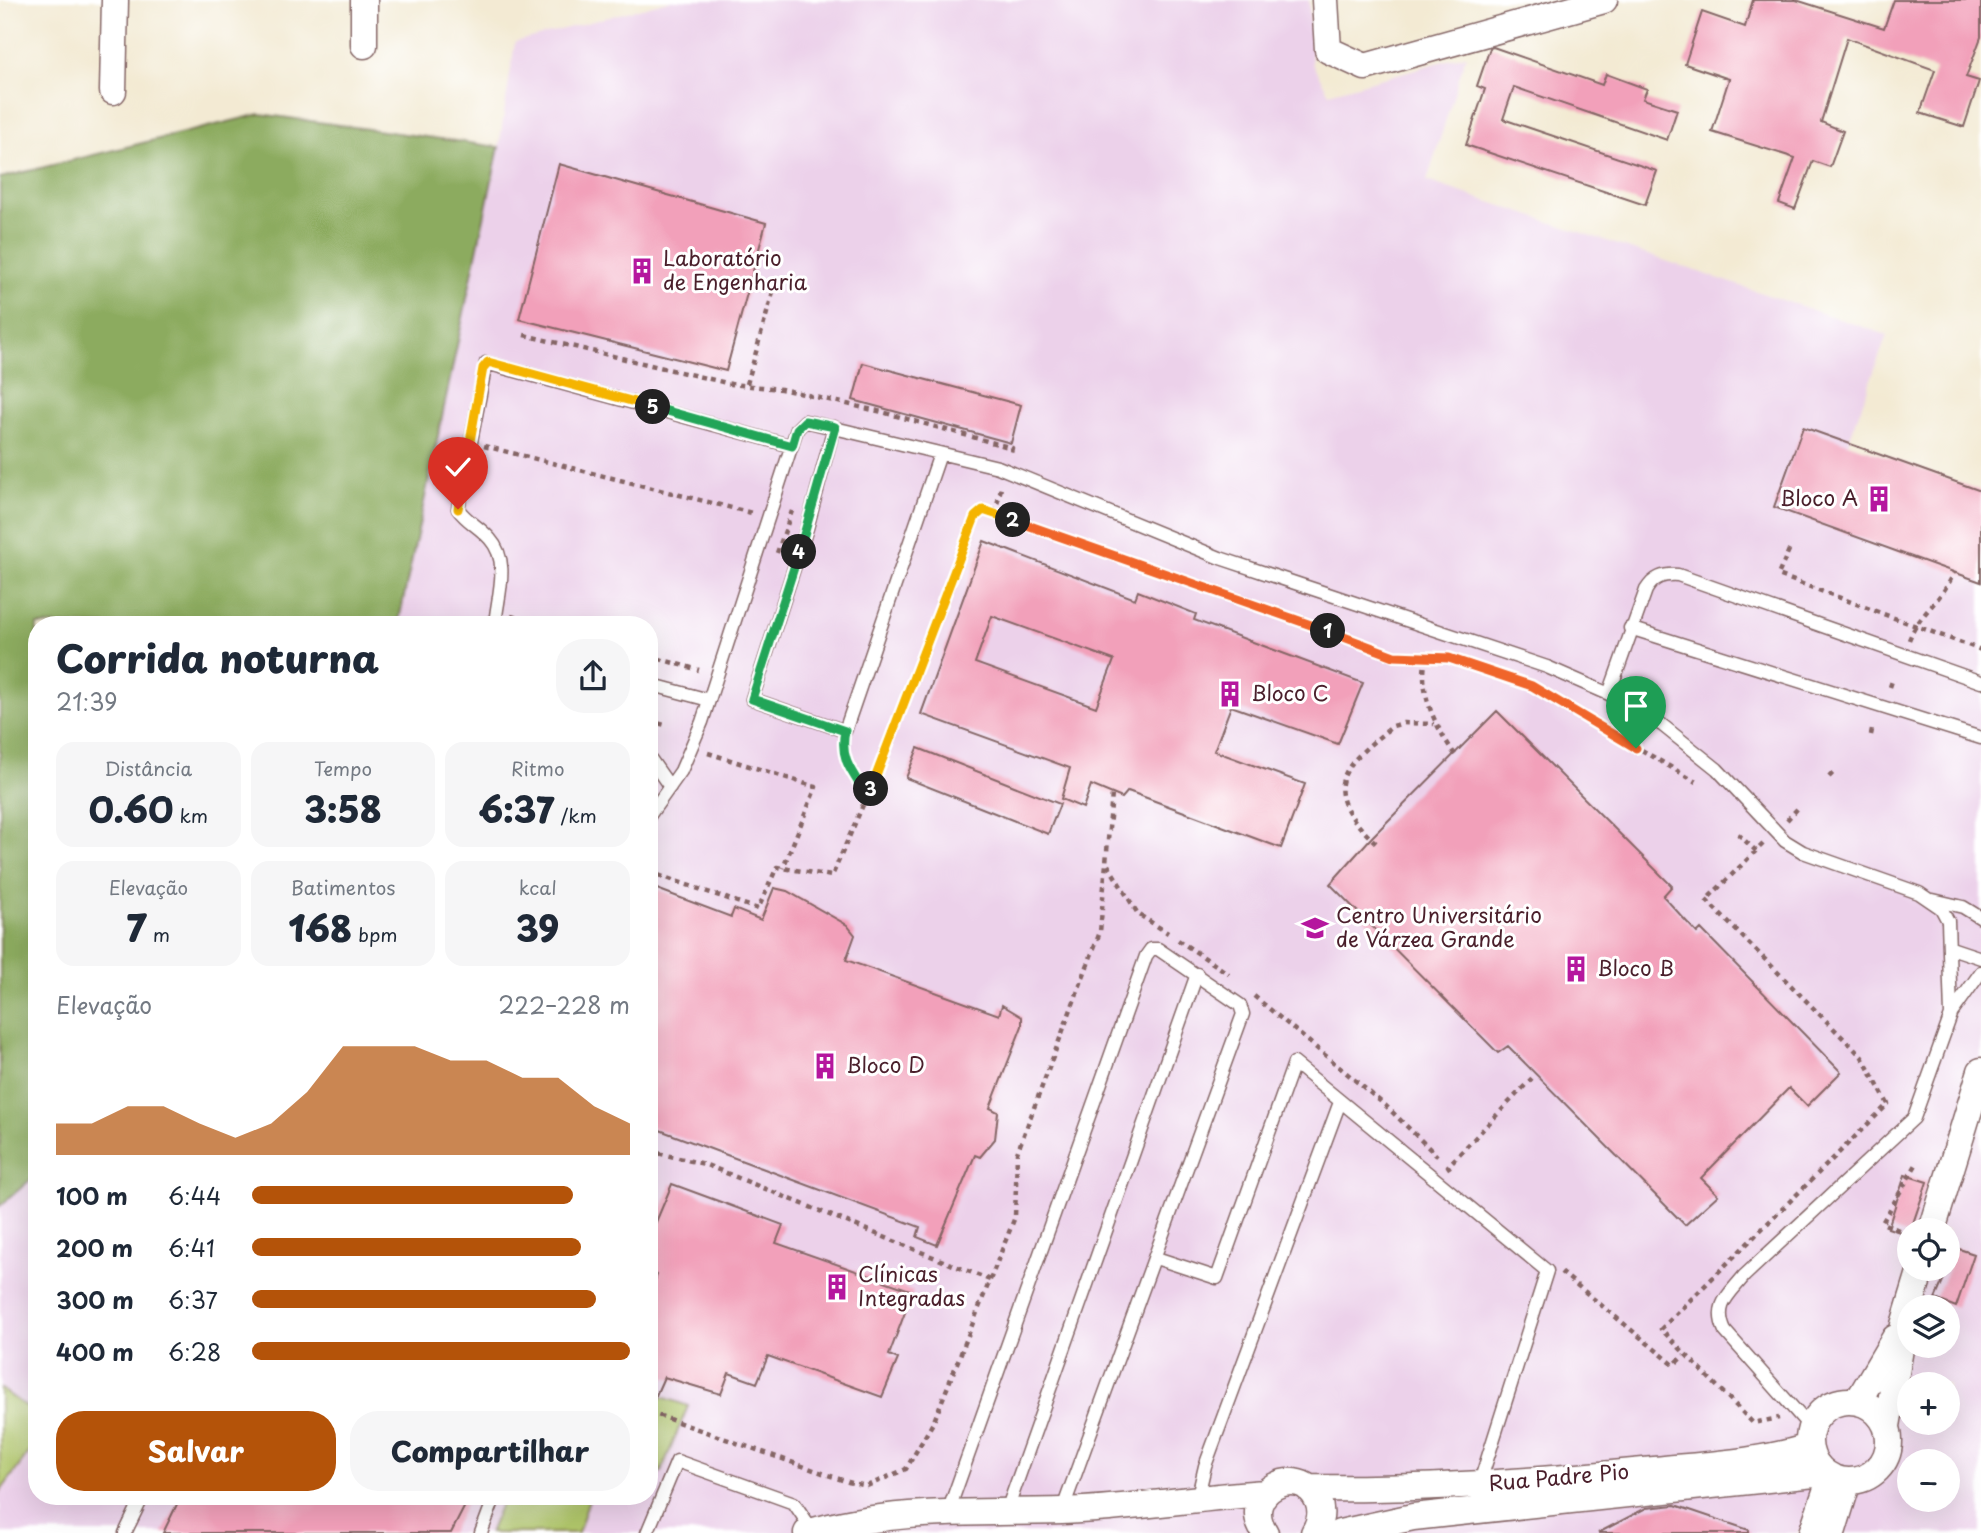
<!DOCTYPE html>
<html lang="pt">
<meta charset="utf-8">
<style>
:root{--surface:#fff;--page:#f6f6f7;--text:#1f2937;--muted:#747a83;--accent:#b45309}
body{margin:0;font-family:"Playpen Sans",sans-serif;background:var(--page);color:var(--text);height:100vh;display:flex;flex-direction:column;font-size:26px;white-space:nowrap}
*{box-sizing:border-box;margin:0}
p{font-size:23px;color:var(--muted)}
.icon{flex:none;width:38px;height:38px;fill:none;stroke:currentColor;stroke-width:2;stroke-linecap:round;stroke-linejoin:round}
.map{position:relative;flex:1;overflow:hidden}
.side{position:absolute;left:28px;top:616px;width:630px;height:889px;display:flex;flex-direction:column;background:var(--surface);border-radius:28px;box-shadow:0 7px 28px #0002}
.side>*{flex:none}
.fabs{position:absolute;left:1897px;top:1218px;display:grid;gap:14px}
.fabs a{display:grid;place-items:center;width:63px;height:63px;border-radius:50%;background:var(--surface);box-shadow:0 7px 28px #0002;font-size:35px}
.pin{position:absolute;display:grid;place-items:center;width:60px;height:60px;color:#fff;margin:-72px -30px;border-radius:50% 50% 50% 0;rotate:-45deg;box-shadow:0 0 7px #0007}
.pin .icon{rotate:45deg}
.km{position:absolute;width:35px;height:35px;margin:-18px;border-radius:50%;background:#222;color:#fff;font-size:19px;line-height:35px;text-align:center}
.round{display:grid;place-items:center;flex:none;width:74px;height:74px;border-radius:28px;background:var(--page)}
.overview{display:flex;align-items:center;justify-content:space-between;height:119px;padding:0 28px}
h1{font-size:38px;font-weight:800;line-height:52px}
.stats{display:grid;grid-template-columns:repeat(3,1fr);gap:10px;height:119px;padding:7px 28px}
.stats div{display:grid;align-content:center;border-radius:18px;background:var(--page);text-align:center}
.stats b{font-size:35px;font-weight:800}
.stats small{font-size:19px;font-weight:400}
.stats p{font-size:19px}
.chart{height:196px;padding:14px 28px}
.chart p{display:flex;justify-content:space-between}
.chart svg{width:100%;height:126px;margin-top:7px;fill:var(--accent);opacity:.7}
.cta{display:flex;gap:14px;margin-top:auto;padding:14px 28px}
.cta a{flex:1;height:80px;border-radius:28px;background:var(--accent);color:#fff;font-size:28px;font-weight:800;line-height:80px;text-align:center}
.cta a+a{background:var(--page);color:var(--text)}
ul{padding:0 28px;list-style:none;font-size:23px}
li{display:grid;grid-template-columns:112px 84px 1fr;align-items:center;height:52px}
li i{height:18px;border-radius:9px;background:var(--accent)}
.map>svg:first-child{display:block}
</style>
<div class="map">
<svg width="1981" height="1533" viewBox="0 0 1981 1533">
<rect width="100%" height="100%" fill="#fff"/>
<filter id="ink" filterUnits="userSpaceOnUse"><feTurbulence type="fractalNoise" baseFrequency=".0143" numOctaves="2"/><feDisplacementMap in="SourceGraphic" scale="14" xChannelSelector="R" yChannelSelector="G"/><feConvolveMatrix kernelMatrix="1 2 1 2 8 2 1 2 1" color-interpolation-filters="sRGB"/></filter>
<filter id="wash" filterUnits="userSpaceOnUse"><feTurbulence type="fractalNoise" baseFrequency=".00686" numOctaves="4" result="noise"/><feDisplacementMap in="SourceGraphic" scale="28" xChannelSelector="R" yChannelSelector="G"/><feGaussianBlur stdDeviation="1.57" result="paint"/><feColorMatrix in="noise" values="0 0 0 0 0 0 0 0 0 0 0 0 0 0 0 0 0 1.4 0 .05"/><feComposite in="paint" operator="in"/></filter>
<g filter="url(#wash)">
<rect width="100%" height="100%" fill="#f3ead3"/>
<path fill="#ecd1ea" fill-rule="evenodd" d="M672 0H1309L1312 64 1329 93 1466 55 1427 181 1887 335 1848 443 1981 491V1533H1806L1799 1530 1797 1533H0V1492L37 1442V1496H649V625H399L499 147 515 42ZM1909 1230H1948V1269H1909ZM1909 1307H1948V1346H1909ZM1909 1384H1948V1423H1909ZM1909 1461H1948V1500H1909Z
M37 1174V1415L0 1388V1206Z"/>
<path fill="#b0c66b" stroke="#7d724b" stroke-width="2" d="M0 1388 37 1415V1442L0 1492Z
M649 1392 688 1406 661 1472 649 1478Z
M504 1496H590L578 1533H489Z"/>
<path fill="#8cab5f" stroke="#6b6545" stroke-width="2" d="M260 114 499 147 398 625H37V1174L0 1206V178Z"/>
<g id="blocks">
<path fill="#f2a0ba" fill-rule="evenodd" d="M1753 0H1796L1884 28 1894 0H1981V37L1966 77 1979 81 1964 127 1920 113 1935 70 1847 38 1821 122 1843 131 1830 167 1813 161 1795 209 1779 203 1795 158 1712 132 1729 79 1685 64 1702 12 1745 27Z
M1493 47 1602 85 1606 74 1647 89 1643 99 1677 110 1667 140 1514 87 1503 119 1657 171 1645 205 1466 145 1485 89 1477 86 1490 48Z
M559 164 766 223 726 371 519 319Z
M863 363 1021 405 1011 443 853 400Z
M1803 427 1981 491V582L1774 507Z
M984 541 1135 599 1138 591 1196 614 1194 620 1363 683 1338 744 1231 706 1214 751 1305 784 1281 848 1128 791 1122 798 1091 785 1083 808 1061 799 1070 768 921 714ZM992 616 1114 660 1096 707 975 663Z
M1497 711 1672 886 1663 896 1697 933 1701 929 1841 1072 1807 1106 1789 1088 1701 1178 1718 1195 1685 1225 1508 1046 1498 1053 1330 884 1371 838Z
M918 748 1060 804 1048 834 906 778Z
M649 886 731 917 734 909 761 920 774 888 787 891 847 925 855 935 846 960 999 1015 1002 1005 1022 1017V1026L990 1108 998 1112 995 1139 980 1157 975 1155 937 1245 917 1237 920 1227 649 1126Z
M1905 1175 1927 1182 1909 1235 1888 1228Z
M672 1184 783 1225 776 1243 913 1291 889 1355 898 1359 882 1397 768 1356 757 1383 729 1373 721 1394 664 1377 649 1411V1297L657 1275 649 1271V1219L656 1222Z
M1953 1247 1974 1254 1956 1307 1935 1299 1948 1269Z
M181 1496H470L451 1533H163Z
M1675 1505 1749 1530V1533H1598L1646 1508Z"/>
</g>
</g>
<g filter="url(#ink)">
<use href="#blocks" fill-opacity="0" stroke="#856666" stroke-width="2"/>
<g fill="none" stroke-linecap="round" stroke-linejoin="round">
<g stroke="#856666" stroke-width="15">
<path id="service" d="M834 427 807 528 752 699 845 731 940 454
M495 625C497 597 511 562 490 539 480 527 467 522 458 509L486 363 792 446
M1630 628 1981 738
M649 684 709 700
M1609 694 1646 590C1654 577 1663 574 1678 575L1981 682
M649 757 670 787
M649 816 681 771 702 722 797 429 805 421 998 467 1220 558 1547 667 1609 694 1662 725 1717 769 1785 841 1803 852 1919 893 1941 908 1948 921 1951 1015 1914 1118 1744 1276C1729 1295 1713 1305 1725 1331L1810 1427
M1933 900 1963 907 1981 918
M1951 948 1981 958
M1951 1014 1981 972
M1156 1258 1217 1278 1294 1063 1547 1271 1479 1485
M1197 1500 1205 1466 1340 1102
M1007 1510 1197 974
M948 1512 1146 956 1151 949H1158L1240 1005 1243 1014 1062 1511
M125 1533 143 1496
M481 1533 495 1496
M647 1533 677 1461 794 1503 813 1531"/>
</g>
<g stroke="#856666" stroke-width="29">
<path id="minor" d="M364 0V45
M1325 0 1328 50 1365 67 1604 0
M113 91 115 0
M1932 1230 1981 1071
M1809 1441a40 40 0 1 1 80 0a40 40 0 1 1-80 0Z
M1858 1401 1895 1338
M1887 1426 1904 1325 1921 1269
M1308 1488C1421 1490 1532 1482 1644 1471 1698 1465 1756 1464 1808 1447
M807 1533C890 1508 976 1513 1062 1511 1131 1509 1198 1497 1266 1493
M1265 1533C1237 1492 1301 1460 1318 1501 1323 1513 1320 1523 1314 1533
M1340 1533 1413 1517 1824 1473
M1812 1533 1831 1477
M1832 1533 1848 1481"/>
</g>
<path stroke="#856666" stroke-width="4.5" stroke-dasharray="5 5" stroke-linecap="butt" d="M524 335 731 384 781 389 882 412 1012 448 1010 456
M747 384 774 288
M484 446 752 513
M995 513 1002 484
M1789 550 1778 575 1981 650
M777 553 792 511
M511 616 541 625
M1909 640C1919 613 1944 599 1954 572
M649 656 699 670
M1426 657C1418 696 1436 726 1457 758
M1890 687 1892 681
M649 721 665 725
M1871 735 1872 730
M842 746 847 764 868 796
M708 753 816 787 783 868
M1829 777 1834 772
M1787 820 1798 808
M1738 834 1756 851
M1376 843C1319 791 1338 769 1393 726L1403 723 1434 724
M1763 844 1706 900 1862 1057 1888 1104 1661 1329 1753 1423 1779 1418
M1108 865 1138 914 1168 933
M649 872 758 909 777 867 832 876 894 734 975 517 983 510 1394 656 1449 658 1533 686 1696 782
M1178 940 1229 974
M1254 996 1386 1106 1437 1156
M649 1151 704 1164 990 1280
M1450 1169 1448 1166 1536 1074
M1908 1234 1882 1223 1917 1163
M1561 1272 1674 1365 1684 1355
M649 1412 848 1482 867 1486 906 1469 934 1421 1015 1217 1017 1153 1100 932 1112 794"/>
<use href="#service" stroke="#fff" stroke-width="12"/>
<use href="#minor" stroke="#fff" stroke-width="26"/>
</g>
</g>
<g fill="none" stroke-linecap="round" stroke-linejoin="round" filter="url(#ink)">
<g stroke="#fff" stroke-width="14">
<path id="split-1" d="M1328 631 1394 656 1449 658 1532 686 1636 748"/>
</g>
<g stroke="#fff" stroke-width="14">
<path id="split-2" d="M1013 520 1328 631"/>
</g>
<g stroke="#fff" stroke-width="14">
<path id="split-3" d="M871 789 975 517 983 510 1013 520"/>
</g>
<g stroke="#fff" stroke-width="14">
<path id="split-4" d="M799 552 752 699 845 731C839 760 853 773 868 797L871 789"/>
</g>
<g stroke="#fff" stroke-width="14">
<path id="split-5" d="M653 407 792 446 797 429 805 421 835 427 799 552"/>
</g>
<g stroke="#fff" stroke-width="14">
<path id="split-6" d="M458 509 483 368 488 362 653 407"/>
</g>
<use href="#split-1" stroke="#f0652b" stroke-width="9"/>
<use href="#split-2" stroke="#f0652b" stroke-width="9"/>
<use href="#split-3" stroke="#f5b400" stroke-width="9"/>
<use href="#split-4" stroke="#22a559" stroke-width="9"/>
<use href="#split-5" stroke="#22a559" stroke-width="9"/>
<use href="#split-6" stroke="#f5b400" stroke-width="9"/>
</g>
<defs>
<g id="building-bare" transform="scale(2.1)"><path d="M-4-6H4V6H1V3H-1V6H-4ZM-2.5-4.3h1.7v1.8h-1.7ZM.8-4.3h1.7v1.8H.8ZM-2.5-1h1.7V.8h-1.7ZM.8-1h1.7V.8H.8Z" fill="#b5179e" stroke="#fff" stroke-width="2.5" paint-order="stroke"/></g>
<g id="university-bare" transform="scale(2.1)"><path d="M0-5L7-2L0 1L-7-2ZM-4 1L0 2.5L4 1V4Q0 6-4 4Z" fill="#b5179e" stroke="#fff" stroke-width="2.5" paint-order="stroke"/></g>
</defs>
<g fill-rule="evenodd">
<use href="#building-bare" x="642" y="271"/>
<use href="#building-bare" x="1879" y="499"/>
<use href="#building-bare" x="1230" y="694"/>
<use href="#university-bare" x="1315" y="928"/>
<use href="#building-bare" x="1576" y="969"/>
<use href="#building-bare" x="825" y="1066"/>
<use href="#building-bare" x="837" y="1287"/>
</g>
<g text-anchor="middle" stroke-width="6" stroke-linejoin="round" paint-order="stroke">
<g font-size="21" fill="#4a1f2b" stroke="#fff" text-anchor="start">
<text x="663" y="266">Laboratório<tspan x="663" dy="24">de Engenharia</tspan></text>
<text x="1858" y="506" text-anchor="end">Bloco A</text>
<text x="1251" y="701">Bloco C</text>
<text x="1336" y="923">Centro Universitário<tspan x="1336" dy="24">de Várzea Grande</tspan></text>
<text x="1597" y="976">Bloco B</text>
<text x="846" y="1073">Bloco D</text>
<text x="858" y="1282">Clínicas<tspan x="858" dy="24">Integradas</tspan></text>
</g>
<g font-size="21" fill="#4a1f2b" stroke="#fff">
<text transform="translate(1559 1478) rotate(-5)" y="7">Rua Padre Pio</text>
</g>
</g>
</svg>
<div class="fabs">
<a><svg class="icon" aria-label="locate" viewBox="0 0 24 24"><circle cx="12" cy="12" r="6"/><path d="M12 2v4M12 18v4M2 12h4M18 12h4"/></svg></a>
<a><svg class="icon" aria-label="layers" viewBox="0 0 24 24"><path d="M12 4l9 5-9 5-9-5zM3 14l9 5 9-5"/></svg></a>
<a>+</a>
<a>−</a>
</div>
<div class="pin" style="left:1636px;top:748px;background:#1e9e55"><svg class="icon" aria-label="arrive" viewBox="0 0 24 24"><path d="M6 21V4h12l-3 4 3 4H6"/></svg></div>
<div class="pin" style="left:458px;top:509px;background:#d93025"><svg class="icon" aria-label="check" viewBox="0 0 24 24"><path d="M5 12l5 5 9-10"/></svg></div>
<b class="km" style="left:1328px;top:631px">1</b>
<b class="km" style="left:1013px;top:520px">2</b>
<b class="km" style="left:871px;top:789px">3</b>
<b class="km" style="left:799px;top:552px">4</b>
<b class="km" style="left:653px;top:407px">5</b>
<section class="side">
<div class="overview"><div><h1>Corrida noturna</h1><p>21:39</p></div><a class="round"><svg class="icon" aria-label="share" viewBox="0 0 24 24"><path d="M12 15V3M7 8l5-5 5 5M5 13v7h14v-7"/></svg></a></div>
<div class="stats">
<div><p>Distância</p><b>0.60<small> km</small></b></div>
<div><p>Tempo</p><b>3:58</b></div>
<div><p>Ritmo</p><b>6:37<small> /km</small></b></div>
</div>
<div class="stats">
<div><p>Elevação</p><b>7<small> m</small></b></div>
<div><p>Batimentos</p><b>168<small> bpm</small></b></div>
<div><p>kcal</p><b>39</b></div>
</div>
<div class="chart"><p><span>Elevação</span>222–228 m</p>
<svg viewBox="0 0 160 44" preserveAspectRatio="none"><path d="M0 44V33L10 33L20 27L30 27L40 33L50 38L60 33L70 22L80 6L90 6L100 6L110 11L120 11L130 17L140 17L150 27L160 33V44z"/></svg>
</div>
<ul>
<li><b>100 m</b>6:44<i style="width:85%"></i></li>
<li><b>200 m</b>6:41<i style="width:87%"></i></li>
<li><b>300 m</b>6:37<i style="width:91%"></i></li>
<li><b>400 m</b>6:28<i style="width:100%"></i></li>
</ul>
<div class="cta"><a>Salvar</a><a>Compartilhar</a></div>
</section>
</div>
